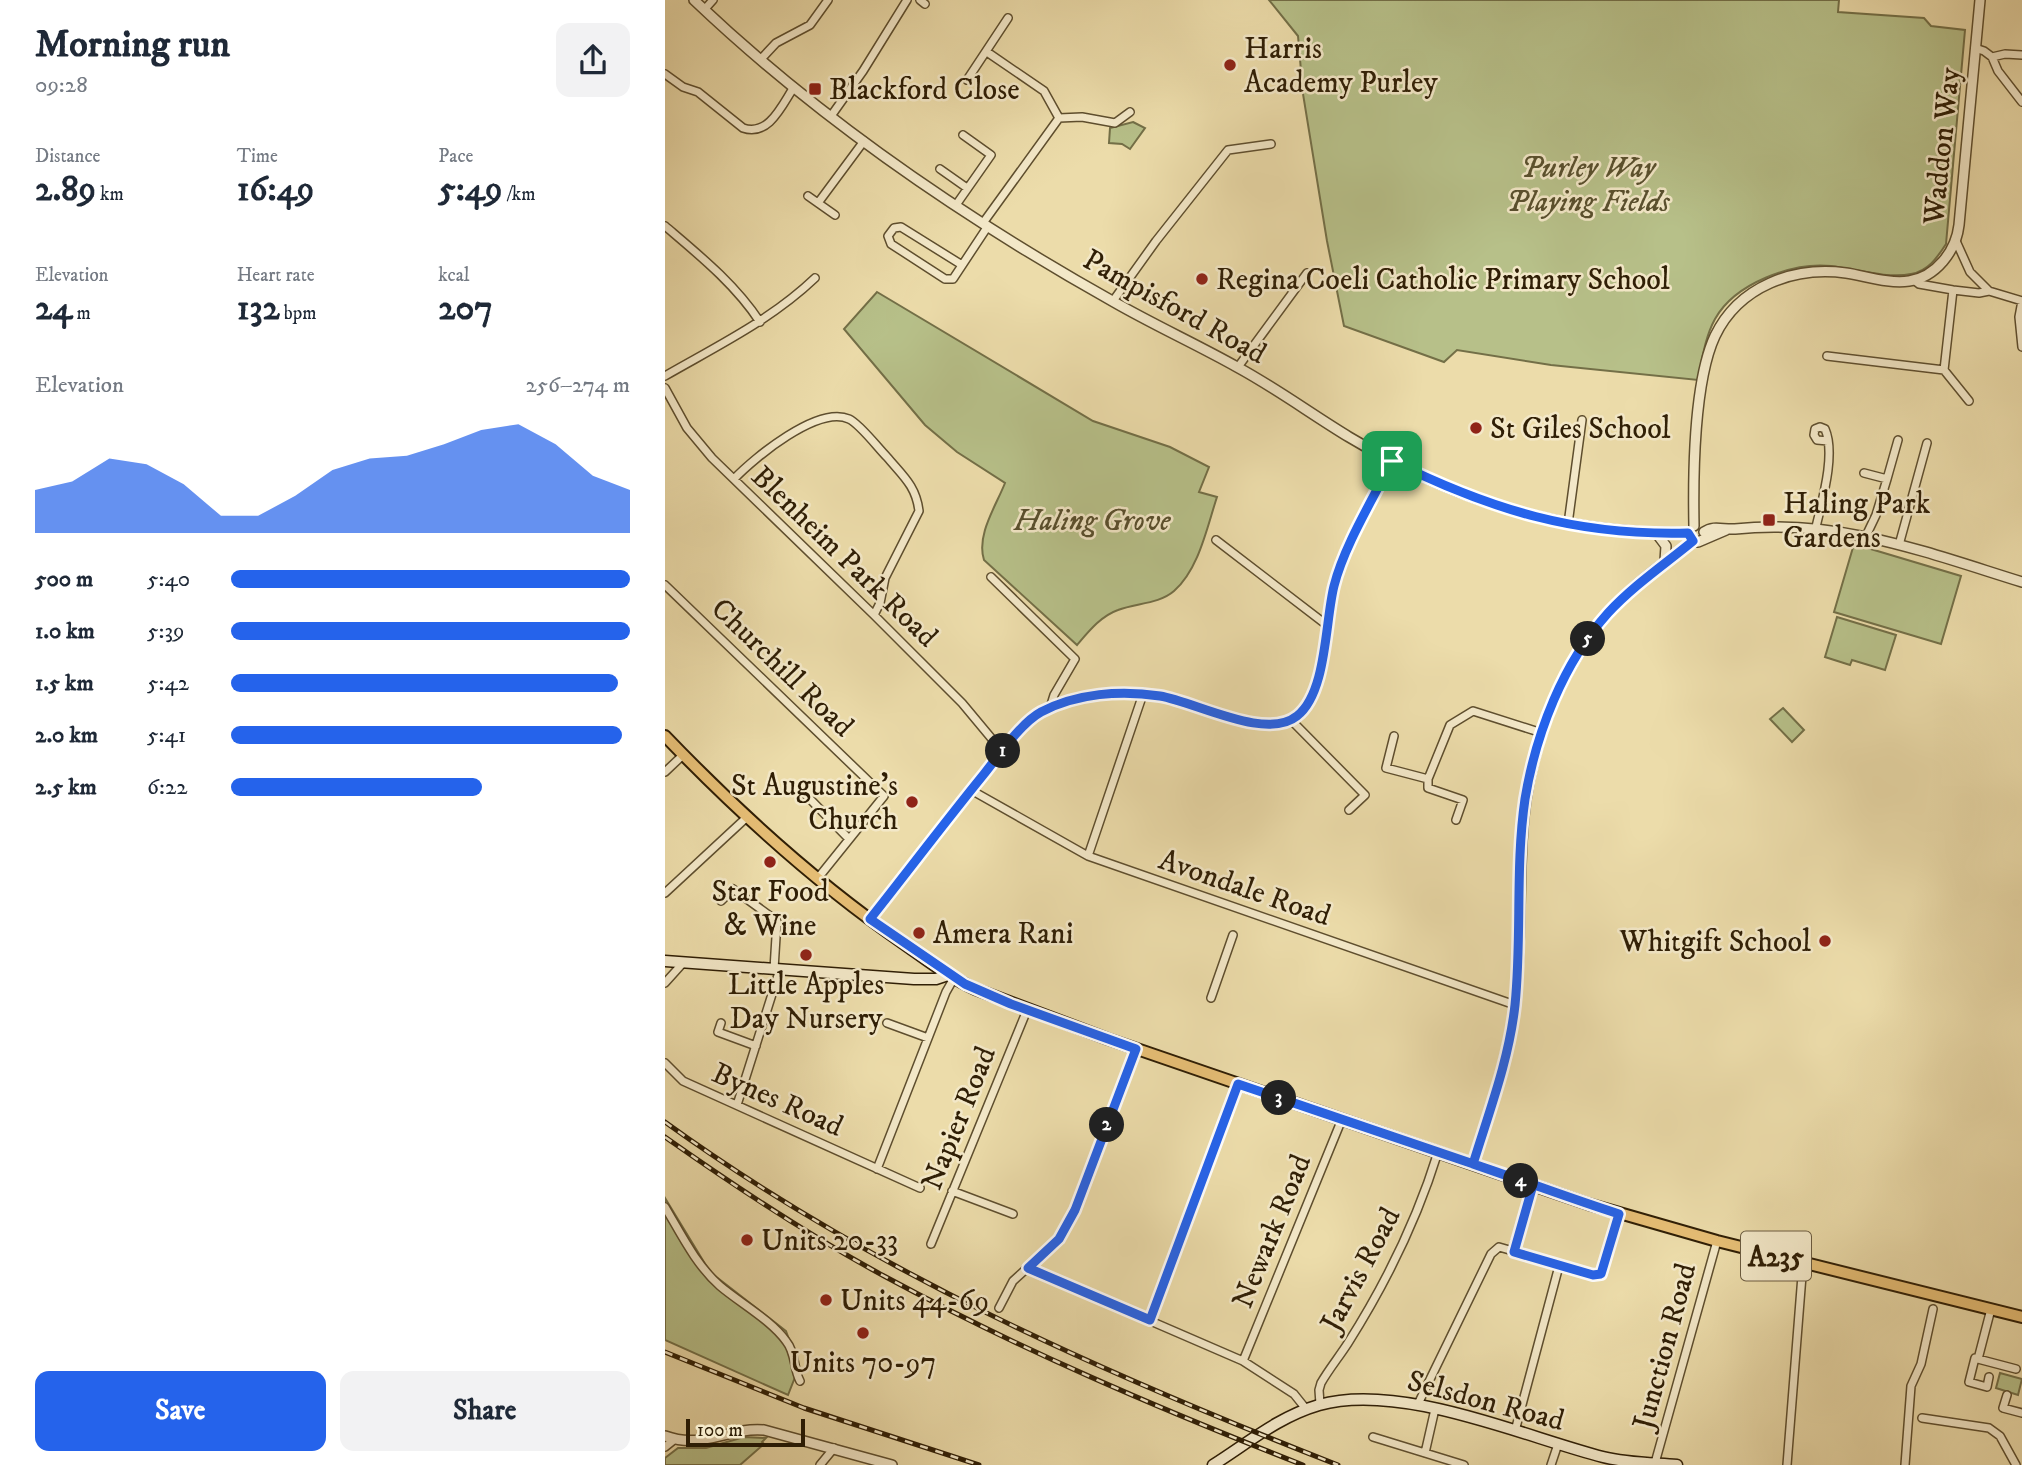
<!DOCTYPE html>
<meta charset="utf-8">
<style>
:root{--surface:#fff;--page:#f2f2f3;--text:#1f2937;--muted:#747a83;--accent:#2563eb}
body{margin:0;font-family:"IM FELL DW Pica",serif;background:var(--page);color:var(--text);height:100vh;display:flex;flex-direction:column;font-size:26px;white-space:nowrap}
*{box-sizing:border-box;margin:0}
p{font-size:23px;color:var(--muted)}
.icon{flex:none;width:38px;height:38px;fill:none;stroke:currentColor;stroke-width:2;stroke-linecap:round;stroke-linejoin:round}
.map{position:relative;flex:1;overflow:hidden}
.side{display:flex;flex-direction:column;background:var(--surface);width:665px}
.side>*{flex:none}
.scale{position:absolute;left:21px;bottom:18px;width:119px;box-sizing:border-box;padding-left:7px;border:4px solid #2f1e05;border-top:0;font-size:19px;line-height:24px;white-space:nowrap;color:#2f1e05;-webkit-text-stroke:5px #f3e8c8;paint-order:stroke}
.pin{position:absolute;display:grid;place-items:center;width:60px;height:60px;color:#fff;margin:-30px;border-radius:14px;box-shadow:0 4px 10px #0006}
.km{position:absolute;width:35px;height:35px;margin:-18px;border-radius:50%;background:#222;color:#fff;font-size:19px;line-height:35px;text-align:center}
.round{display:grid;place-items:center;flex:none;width:74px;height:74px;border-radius:14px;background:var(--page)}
.headline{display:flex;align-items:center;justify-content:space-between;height:119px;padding:0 35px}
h1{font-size:38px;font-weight:700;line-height:52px}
.stats{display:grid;grid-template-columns:repeat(3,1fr);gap:10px;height:119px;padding:7px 35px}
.stats div{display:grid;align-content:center}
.stats b{font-size:35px;font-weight:700}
.stats small{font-size:19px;font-weight:400}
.stats p{font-size:19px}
.chart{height:196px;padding:14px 35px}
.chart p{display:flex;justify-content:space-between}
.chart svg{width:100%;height:126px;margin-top:7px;fill:var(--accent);opacity:.7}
.button{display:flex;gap:14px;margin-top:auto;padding:14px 35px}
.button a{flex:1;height:80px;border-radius:14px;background:var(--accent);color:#fff;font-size:28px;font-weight:700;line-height:80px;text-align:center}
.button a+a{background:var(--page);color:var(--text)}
ul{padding:0 35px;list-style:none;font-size:23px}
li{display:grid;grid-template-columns:112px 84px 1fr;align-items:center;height:52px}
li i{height:18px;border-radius:9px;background:var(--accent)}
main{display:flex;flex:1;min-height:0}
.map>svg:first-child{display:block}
</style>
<main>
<section class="side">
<div class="headline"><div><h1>Morning run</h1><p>09:28</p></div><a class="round"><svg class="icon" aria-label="share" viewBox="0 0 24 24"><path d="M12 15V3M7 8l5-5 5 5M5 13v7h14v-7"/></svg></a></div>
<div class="stats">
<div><p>Distance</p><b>2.89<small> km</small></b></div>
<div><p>Time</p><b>16:49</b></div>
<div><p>Pace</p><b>5:49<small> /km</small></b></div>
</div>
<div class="stats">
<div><p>Elevation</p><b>24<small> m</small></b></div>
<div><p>Heart rate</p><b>132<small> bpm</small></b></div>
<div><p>kcal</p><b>207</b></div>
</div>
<div class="chart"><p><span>Elevation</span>256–274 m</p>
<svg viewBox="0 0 160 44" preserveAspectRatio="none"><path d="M0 44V29L10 26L20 18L30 20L40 27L50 38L60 38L70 31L80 22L90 18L100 17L110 13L120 8L130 6L140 13L150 24L160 29V44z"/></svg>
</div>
<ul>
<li><b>500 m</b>5:40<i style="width:100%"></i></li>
<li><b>1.0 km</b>5:39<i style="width:100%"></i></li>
<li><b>1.5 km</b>5:42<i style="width:97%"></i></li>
<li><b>2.0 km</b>5:41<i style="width:98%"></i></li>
<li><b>2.5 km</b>6:22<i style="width:63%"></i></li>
</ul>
<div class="button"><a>Save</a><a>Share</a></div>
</section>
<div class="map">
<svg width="1357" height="1465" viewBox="0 0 1357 1465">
<rect width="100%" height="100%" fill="#ecdcaa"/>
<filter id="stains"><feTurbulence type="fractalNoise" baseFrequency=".00286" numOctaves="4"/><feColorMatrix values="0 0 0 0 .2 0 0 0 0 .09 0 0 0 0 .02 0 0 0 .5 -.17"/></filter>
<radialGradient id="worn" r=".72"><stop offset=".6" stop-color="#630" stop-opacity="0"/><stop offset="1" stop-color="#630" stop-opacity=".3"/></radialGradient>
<path fill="#b7c089" stroke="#736f47" stroke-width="2" d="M604 0H1174L1173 12 1259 18 1266 26 1300 30 1281 244C1272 258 1263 271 1246 274 1223 279 1190 269 1166 266 1128 262 1070 283 1050 319 1040 337 1037 360 1033 380L886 365 792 350 779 362 679 326 662 241 638 94 633 36Z
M468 122 480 128 465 149 457 144 444 143 445 128Z
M212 292 428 421 505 447 544 467 534 492 552 497C542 527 534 569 509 591 494 604 471 603 453 610 436 616 424 631 412 645L319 560C311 535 331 506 340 483L292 452 260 425 179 329Z
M1189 544 1296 576 1276 644 1169 612Z
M1172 617 1231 635 1220 670 1187 660 1185 665 1160 657Z
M1118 708 1139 730 1127 742 1105 719Z
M0 1198 45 1272 121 1331 134 1367 123 1395 0 1340Z
M1335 1373 1357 1379 1353 1395 1331 1388Z
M79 1437 101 1438 97 1442 99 1444 75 1465H0V1458L13 1448H41Z"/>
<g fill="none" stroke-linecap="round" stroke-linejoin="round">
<g stroke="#5e4e2e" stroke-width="10">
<path id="minor" d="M255 0 260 4
M39 10 48 0
M1310 48 1319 51 1327 57 1340 54 1357 55
M322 52 379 91 394 118
M1327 57 1333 71 1357 102
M96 59 111 43 145 25 163 0
M0 74 18 87 33 92 78 128C104 137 117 105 129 87
M302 80 343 18
M166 116 198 71 242 0
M394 118 417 117 450 123 465 112
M275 169 302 188
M143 196 170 215
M153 203 199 141
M291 205 326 155 298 135
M318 223 394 118
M0 226C34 255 70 284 95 322
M1291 241 1305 272 1324 291
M297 265 236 227 229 228 223 236 226 244 280 279H288L323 226
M1249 280 1254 284 1288 290 1314 293 1324 291 1357 301
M448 301 491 241 563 150 606 144
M1357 301 1354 317 1357 347
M1162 356 1279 370 1288 290
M573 367 642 273
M1279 370 1304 401
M0 376C52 346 106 320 150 278
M0 388 22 428 47 458 209 615 297 703 337 751
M1199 473 1222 479 1211 515 1201 536
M69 479C89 458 153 405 184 419 195 424 213 448 222 457 238 476 251 486 254 511L220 578 215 603 209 615
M1222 479 1233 440
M903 524 917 420
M1151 527C1157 501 1171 454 1160 429L1155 427 1150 429 1149 435 1152 440 1163 441
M551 540 663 626
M1234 545 1262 443
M326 577 410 659 389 695 385 708
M0 585 219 796 153 878
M626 720 700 795 684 810
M729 736 721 768 763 779
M0 772 18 755
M306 790 423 856 850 1005
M142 796 184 839
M791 820 798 800 763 788V779L785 725 808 711 877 733
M423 856 478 694
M0 893 81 818
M56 901 68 889 112 921 109 969
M205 919C243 871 280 822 319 774 334 755 356 723 376 712 412 693 456 690 495 696 531 702 601 741 632 716 662 693 660 621 669 586 678 546 708 498 727 462
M0 983 18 963
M546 998 568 935
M56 1023 53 1032 91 1046
M222 1023 263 1038
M0 1063 18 1081 255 1188
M72 1105 115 969
M212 1169 281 992 289 978
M868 1185 848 1249 853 1254 928 1275 935 1274 954 1214
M287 1191 348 1214
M0 1207C16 1234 31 1265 55 1286 75 1303 106 1320 121 1341 131 1353 128 1368 135 1381
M266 1244 362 1010
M363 1268 578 1361 629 1394 641 1409
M334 1308 348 1281 394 1239 410 1210 471 1049
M1326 1309 1313 1359 1351 1369
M485 1320 574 1084
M1313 1359 1310 1358 1304 1382 1322 1387 1324 1377
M578 1361 677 1119
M1342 1395 1338 1408 1357 1413
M655 1404 654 1390 656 1383C664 1369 674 1357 683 1343 721 1283 752 1220 773 1152
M753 1404 826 1254 834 1247 848 1251
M1257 1418 1324 1428 1335 1436 1351 1465
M850 1431 894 1266
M708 1437 799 1465
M0 1447 10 1439
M760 1453 770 1409
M990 1463 1052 1241
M155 1465 169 1448
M886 1465 893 1444
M1122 1465 1138 1263
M1240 1465 1246 1386 1256 1364 1268 1309"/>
</g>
<g stroke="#5e4e2e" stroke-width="12">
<path id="tertiary" d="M29 0C154 119 299 218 449 302 489 325 531 344 572 367 611 388 646 414 684 437 791 501 898 535 1023 533
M1029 526C1028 475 1029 381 1050 336 1074 286 1129 266 1181 273 1201 276 1224 284 1244 281 1271 277 1291 251 1294 225L1315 0
M1039 532C1049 525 1058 530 1070 529 1173 518 1260 552 1357 582
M992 534 1001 546 1000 561
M808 1164C824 1112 843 1060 850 1005 856 951 854 896 857 841 861 753 894 661 958 598 979 576 1004 560 1028 542H1033L1061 530
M0 1436C38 1450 63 1427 99 1430L227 1465"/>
</g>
<g stroke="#2f1e05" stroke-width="13">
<path id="secondary" d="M0 961 249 979H271L283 975
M548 1465C583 1443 613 1417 654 1405 735 1382 857 1436 938 1457 962 1463 987 1463 1012 1465"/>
</g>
<g stroke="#2f1e05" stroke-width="14">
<path id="primary" d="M0 736C73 812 151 883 238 943 261 959 284 977 310 989L443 1039 923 1204 1052 1241 1357 1317"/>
</g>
<use href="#minor" stroke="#f3e8c8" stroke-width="7"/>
<use href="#tertiary" stroke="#f3e8c8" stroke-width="9"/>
<use href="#secondary" stroke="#f3e8c8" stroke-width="10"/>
<use href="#primary" stroke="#e6be75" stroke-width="10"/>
<g stroke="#2f1e05" stroke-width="5">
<path id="rail" d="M0 1122C206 1271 438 1373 673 1465
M0 1137C71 1187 143 1235 219 1276 354 1349 495 1409 638 1465
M0 1352 139 1408 314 1465"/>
</g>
<use href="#rail" stroke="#f3e8c8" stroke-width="2.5" stroke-dasharray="8" stroke-linecap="butt"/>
</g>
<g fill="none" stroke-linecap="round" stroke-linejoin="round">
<g stroke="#fff" stroke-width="14">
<path id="route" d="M727 461C708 499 679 546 669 586 660 621 662 693 632 716 601 741 531 702 495 696 456 690 412 693 376 712 356 723 334 755 319 774 280 822 243 871 205 919L300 984 346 1004 471 1049 410 1210 394 1239 363 1268 485 1320 573 1084C660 1113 746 1143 832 1172 873 1186 913 1201 954 1214L936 1274 928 1275 849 1252 868 1185 808 1164C824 1112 844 1060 850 1005 857 937 850 867 860 799 871 733 898 663 943 613 969 585 999 565 1028 541L1023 533C912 536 826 510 727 461"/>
</g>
<use href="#route" stroke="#2563eb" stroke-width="9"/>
</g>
<g fill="#8f2418" stroke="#f3e8c8" stroke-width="2.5">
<circle cx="565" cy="65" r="7"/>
<rect x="143" y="82" width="14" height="14" rx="3.5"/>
<circle cx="537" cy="279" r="7"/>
<circle cx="811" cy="428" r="7"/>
<rect x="1097" y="513" width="14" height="14" rx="3.5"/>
<circle cx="247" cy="802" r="7"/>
<circle cx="105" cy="862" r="7"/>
<circle cx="254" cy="933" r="7"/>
<circle cx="1160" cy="941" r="7"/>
<circle cx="141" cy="955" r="7"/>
<circle cx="82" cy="1240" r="7"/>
<circle cx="161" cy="1300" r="7"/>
<circle cx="198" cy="1333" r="7"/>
</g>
<g text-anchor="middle" stroke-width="5" stroke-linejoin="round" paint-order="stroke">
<rect fill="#f3e8c8" stroke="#6a5b40" stroke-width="2" x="1076" y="1231.5" width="70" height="49" rx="5"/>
<g font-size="28" font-weight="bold" fill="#2f1e05">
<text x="1111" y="1266">A235</text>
</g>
<g font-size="30" fill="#2f1e05" stroke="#f3e8c8" text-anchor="start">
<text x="579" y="58">Harris<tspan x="579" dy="34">Academy Purley</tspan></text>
<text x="164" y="99">Blackford Close</text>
<text x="551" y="289">Regina Coeli Catholic Primary School</text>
<text x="825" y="438">St Giles School</text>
<text x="1118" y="513">Haling Park<tspan x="1118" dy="34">Gardens</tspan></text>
<text x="233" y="795" text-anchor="end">St Augustine's<tspan x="233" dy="34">Church</tspan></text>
<text x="105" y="901" text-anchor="middle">Star Food<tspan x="105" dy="34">&amp; Wine</tspan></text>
<text x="268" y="943">Amera Rani</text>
<text x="1146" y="951" text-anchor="end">Whitgift School</text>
<text x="141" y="994" text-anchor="middle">Little Apples<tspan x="141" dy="34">Day Nursery</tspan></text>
<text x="96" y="1250">Units 20-33</text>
<text x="175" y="1310">Units 44-69</text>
<text x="198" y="1372" text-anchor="middle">Units 70-97</text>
</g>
<g font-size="30" fill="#2f1e05" stroke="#f3e8c8">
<text transform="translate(1276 146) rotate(-84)" y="10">Waddon Way</text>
<text transform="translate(510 306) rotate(29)" y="10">Pampisford Road</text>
<text transform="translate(180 556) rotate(44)" y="10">Blenheim Park Road</text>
<text transform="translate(118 667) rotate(44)" y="10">Churchill Road</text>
<text transform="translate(580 887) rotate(19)" y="10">Avondale Road</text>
<text transform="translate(113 1099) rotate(24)" y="10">Bynes Road</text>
<text transform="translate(293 1118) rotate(-68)" y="10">Napier Road</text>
<text transform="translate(606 1231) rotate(-68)" y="10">Newark Road</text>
<text transform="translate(695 1269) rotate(-62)" y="10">Jarvis Road</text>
<text transform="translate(999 1346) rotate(-75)" y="10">Junction Road</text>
<text transform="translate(821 1400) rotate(15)" y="10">Selsdon Road</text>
</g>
<g font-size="30" font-style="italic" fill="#584f2d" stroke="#f3e8c8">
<text x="923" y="177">Purley Way<tspan x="923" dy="34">Playing Fields</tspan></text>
<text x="427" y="530">Haling Grove</text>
</g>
</g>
<rect width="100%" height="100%" filter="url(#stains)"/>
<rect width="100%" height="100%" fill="url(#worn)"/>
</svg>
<div class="scale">100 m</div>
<div class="pin" style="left:727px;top:461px;background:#1e9e55"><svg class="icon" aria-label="arrive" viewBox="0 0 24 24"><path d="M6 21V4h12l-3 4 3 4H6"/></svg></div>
<b class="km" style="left:338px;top:751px">1</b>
<b class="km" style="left:442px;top:1125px">2</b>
<b class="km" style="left:614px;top:1098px">3</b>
<b class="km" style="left:856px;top:1181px">4</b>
<b class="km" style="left:923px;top:639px">5</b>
</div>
</main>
